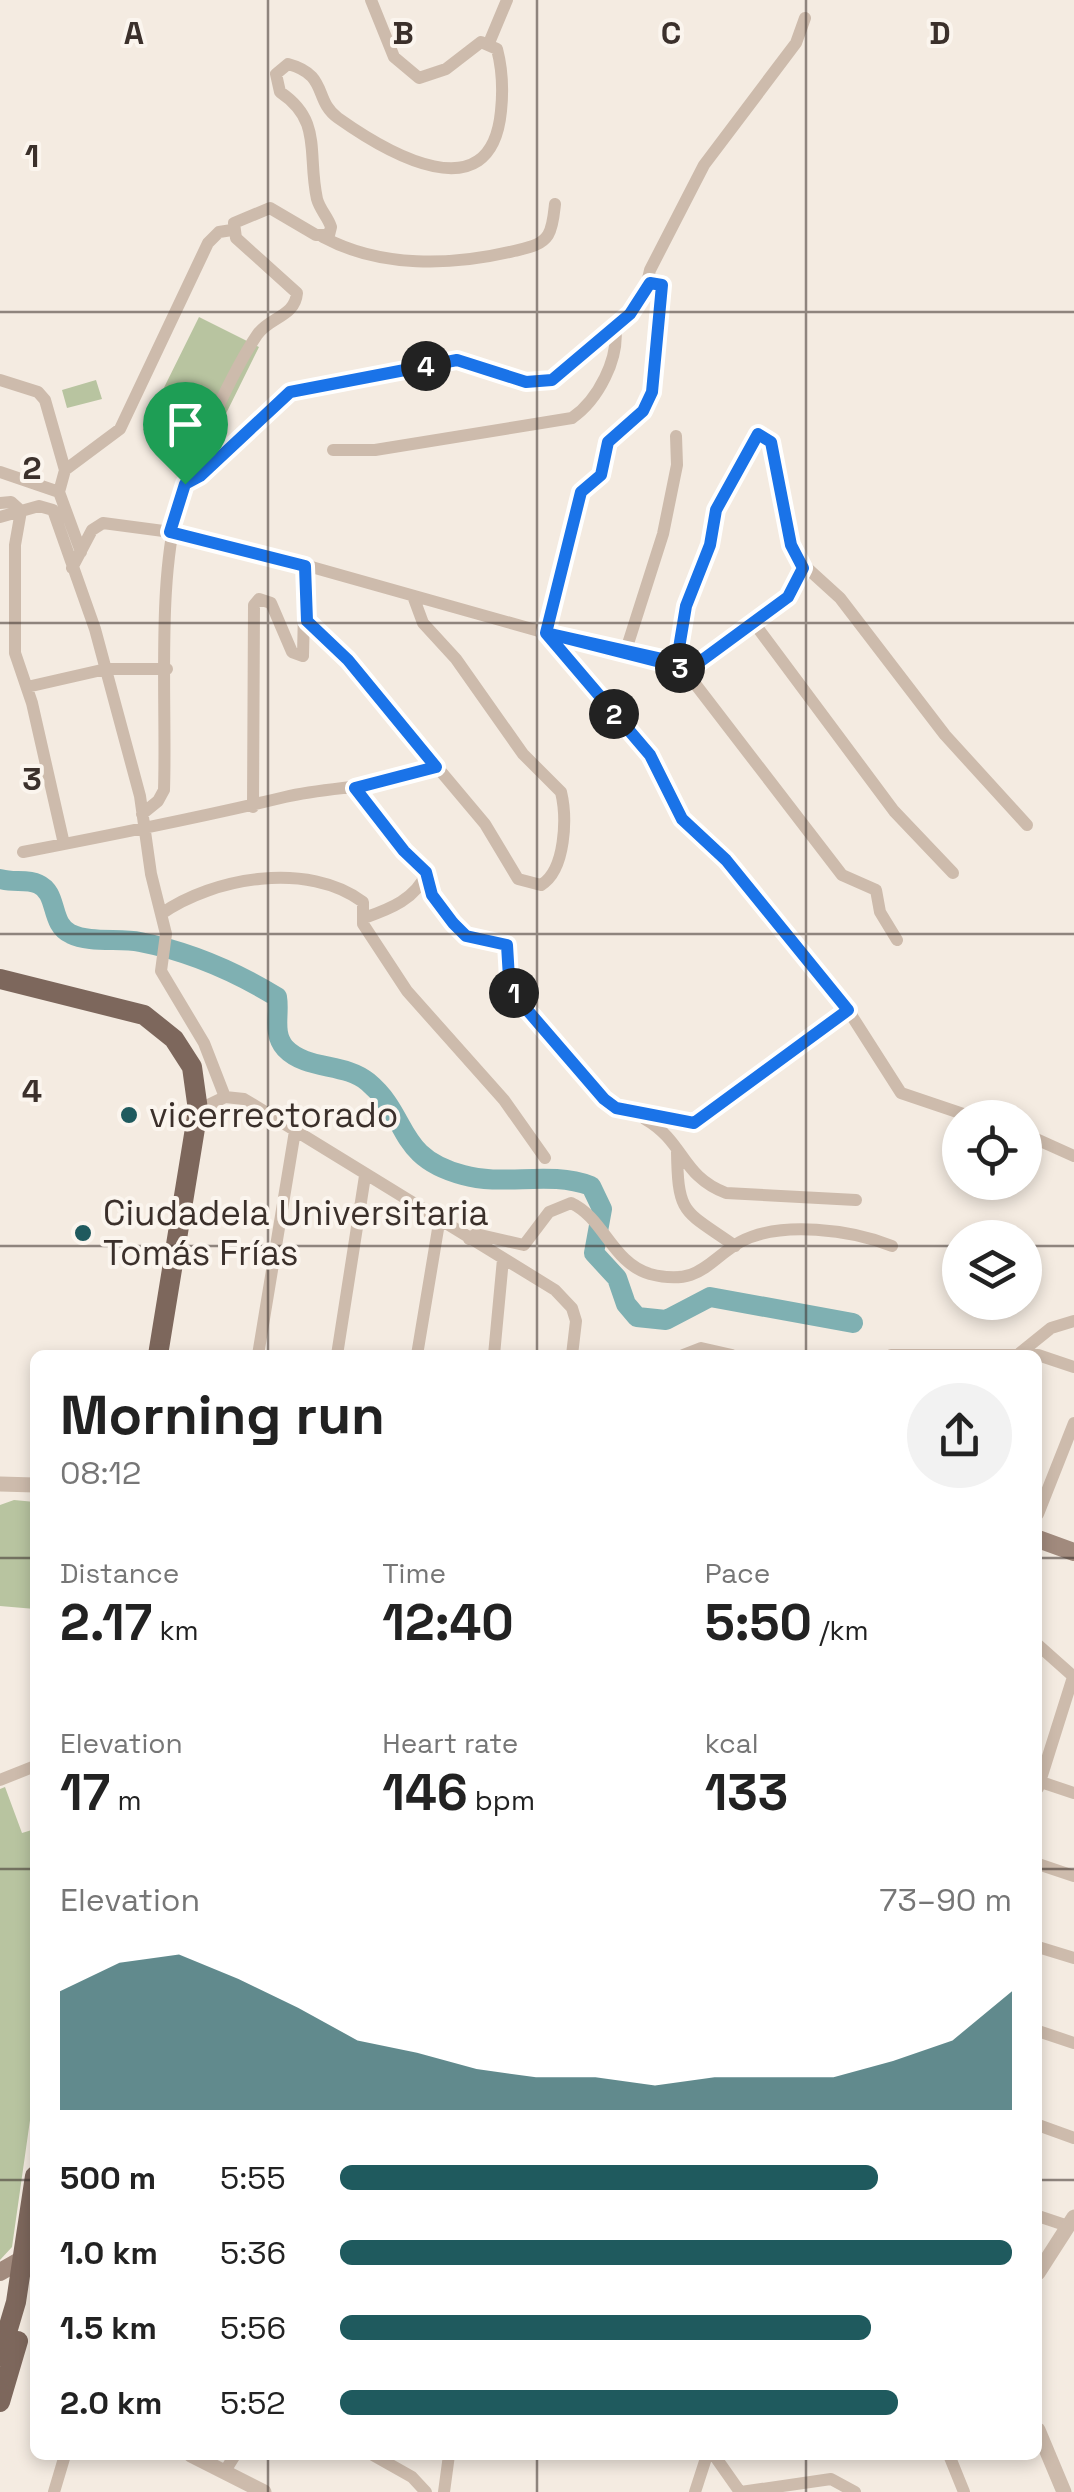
<!DOCTYPE html>
<meta charset="utf-8">
<style>
:root{--surface:#fff;--page:#f2f2f2;--text:#222;--muted:#767676;--accent:#1f5a5e}
body{margin:0;font-family:"Space Grotesk",sans-serif;background:var(--page);color:var(--text);height:100vh;display:flex;flex-direction:column;font-size:38px;white-space:nowrap}
*{box-sizing:border-box;margin:0}
p{font-size:32px;color:var(--muted)}
.icon{flex:none;width:55px;height:55px;fill:none;stroke:currentColor;stroke-width:2;stroke-linecap:round;stroke-linejoin:round}
.map{position:relative;flex:1;overflow:hidden}
.panel{position:absolute;left:30px;top:1350px;width:1012px;height:1110px;display:flex;flex-direction:column;background:var(--surface);border-radius:15px;box-shadow:0 5px 15px #0003}
.panel>*{flex:none}
.tools{position:absolute;left:942px;top:1100px;display:grid;gap:20px}
.tools a{display:grid;place-items:center;width:100px;height:100px;border-radius:50%;background:var(--surface);box-shadow:0 5px 15px #0003;font-size:50px}
.pin{position:absolute;display:grid;place-items:center;width:85px;height:85px;color:#fff;margin:-102px -42px;border-radius:50% 50% 50% 0;rotate:-45deg;box-shadow:0 0 10px #0007}
.pin .icon{rotate:45deg}
.km{position:absolute;width:50px;height:50px;margin:-25px;border-radius:50%;background:#222;color:#fff;font-size:28px;line-height:50px;text-align:center}
.round{display:grid;place-items:center;flex:none;width:105px;height:105px;border-radius:52px;background:var(--page)}
.headline{display:flex;align-items:center;justify-content:space-between;height:170px;padding:0 30px}
h1{font-size:55px;font-weight:700;line-height:75px}
.stats{display:grid;grid-template-columns:repeat(3,1fr);gap:15px;height:170px;padding:10px 30px}
.stats div{display:grid;align-content:center}
.stats b{font-size:50px;font-weight:700}
.stats small{font-size:28px;font-weight:400}
.stats p{font-size:28px}
.chart{height:280px;padding:20px 30px}
.chart p{display:flex;justify-content:space-between}
.chart svg{width:100%;height:180px;margin-top:10px;fill:var(--accent);opacity:.7}
ul{padding:0 30px;list-style:none;font-size:32px}
li{display:grid;grid-template-columns:160px 120px 1fr;align-items:center;height:75px}
li i{height:25px;border-radius:12px;background:var(--accent)}
.map>svg:first-child{display:block}
</style>
<div class="map">
<svg width="1074" height="2492" viewBox="0 0 1074 2492">
<rect width="100%" height="100%" fill="#f4ebe1"/>
<path fill="#b8c4a0" d="M199 317 259 347 203 460 143 430Z
M96 380 102 399 67 408 62 390Z
M14 1500 35 1502V1609L0 1606V1505Z
M5 1787 22 1833 35 1829V2085L12 2247 0 2260V1789Z"/>
<g fill="none" stroke-linecap="round" stroke-linejoin="round">
<path stroke="#7fb0b2" stroke-width="20" d="M0 879C12 883 27 879 38 884 59 893 49 924 71 934 89 943 120 938 140 942 187 951 236 972 277 997 280 1014 272 1033 285 1048 307 1071 344 1062 368 1082 410 1117 395 1157 463 1175 505 1187 548 1170 591 1186L602 1209 594 1253 617 1278 626 1304 637 1317 666 1320 710 1297 853 1323"/>
<path stroke="#cdbbac" stroke-width="12" d="M489 43 507 0
M323 237C380 268 452 266 514 251 526 248 541 246 548 235 553 227 554 213 555 204
M646 287 650 270 704 165 796 43 805 18
M0 380 38 392 45 400 65 470
M333 450H375L572 418C598 400 620 358 615 326
M0 472 59 492
M185 484 200 475 290 391 457 360 526 382 552 380 629 313 649 283 662 285 652 392 643 411 608 442 601 475 581 492 546 633 667 659 686 672 842 875 876 890 880 912 897 940
M0 503 11 502 21 511 15 545V653L32 703 64 844
M0 517 39 506 53 510 95 629 140 796 151 874 166 934 161 971 204 1043 225 1097
M81 552 59 492 65 470 120 429 208 243 219 232 232 230
M72 568 92 530 103 523 171 532 308 566 546 633 650 755 682 819 726 860 848 1010 901 1093 975 1118
M307 621 348 661 485 824 518 879 541 885C566 870 567 817 561 792L523 754 456 659 423 623 413 596
M754 623 894 811 953 873
M626 650 663 534 677 465 676 436
M676 666 686 606 710 545 716 510 746 463 752 441 765 434 771 442 796 558 840 598 945 735 1027 825
M686 672 788 597 803 568
M27 687 106 669H167
M355 788 404 851 427 872 432 895 453 923 466 935 507 945 509 978 516 997 604 1099 616 1108 694 1123 848 1010
M253 807 254 605 259 599 271 603 292 652 303 656 305 565
M142 814 158 801 164 790C167 699 155 569 184 486 200 444 232 372 257 335 269 317 295 317 297 293L236 238 234 223 270 208 316 235H329L331 227C328 217 320 210 317 199 307 153 323 121 280 92L276 74 288 64C329 75 313 100 338 118 386 152 491 215 501 111 503 92 502 68 497 49L481 42 446 69 419 78 394 57 371 0
M23 852C111 835 198 818 285 797 335 785 389 789 435 767
M161 914C214 877 308 861 363 902V924L407 991 504 1100 545 1158
M364 918C390 909 416 899 427 872
M198 1110 225 1097 244 1099 555 1290 572 1308 576 1321 572 1355
M645 1119C685 1142 681 1176 726 1193L856 1200
M1025 1134 1074 1156
M677 1152C678 1216 684 1210 735 1246
M469 1239 476 1234 524 1245 549 1212 571 1203C604 1218 612 1263 650 1274 700 1287 708 1260 740 1242 781 1220 852 1230 892 1246
M1020 1353 1051 1328 1074 1321
M258 1355 295 1131
M337 1355 365 1176
M417 1355 439 1223
M494 1355 503 1259
M683 1355 701 1348 732 1355
M891 1355H1037
M1038 1355 1074 1367
M1038 1514 1074 1423
M1038 1645 1074 1677
M0 1780 35 1766
M1038 1781 1074 1793
M1038 1788 1073 1677
M1038 1864 1074 1876
M1038 1947 1074 1958
M1038 2031 1074 2043
M1038 2125 1074 2138
M1038 2216 1068 2226
M373 2455 412 2477 426 2492
M714 2455 740 2492
M949 2455 964 2492
M225 2471 235 2455
M54 2492 65 2455
M444 2492 449 2455
M695 2492 707 2455
M741 2492 831 2479 855 2492"/>
<path stroke="#cdbbac" stroke-width="15" d="M0 1484 35 1485
M1038 2273 1074 2217
M1038 2430 1064 2492
M191 2455 264 2492"/>
<path stroke="#a18a7d" stroke-width="18" d="M1038 1539 1074 1552
M0 2272 35 2252"/>
<path stroke="#7d675c" stroke-width="20" d="M0 979 144 1015 174 1039 192 1067 198 1110 158 1355
M0 2356 16 2302 35 2176
M0 2402 18 2341"/>
</g>
<g fill="none" stroke-linecap="round" stroke-linejoin="round">
<g stroke="#fff" stroke-width="20">
<path id="route" d="M185 484 170 532 305 566 307 621 348 660 436 767 355 788 404 851 426 872 432 895 453 923 466 936 507 945 509 978 516 997 604 1099 616 1108 694 1123 848 1010 726 860 682 819 650 755 546 633 676 666 686 606 710 545 716 510 758 434 771 442 791 545 803 568 788 597 686 672 667 660 546 633 581 492 601 475 608 442 643 411 652 392 662 285 650 283 630 314 552 380 526 382 457 360 290 392 200 476 185 484"/>
</g>
<use href="#route" stroke="#1a73e8" stroke-width="12"/>
</g>
<path fill="none" stroke="#3b302b" stroke-width="2.5" stroke-opacity="0.55" d="M268 0V1355M537 0V1355M806 0V1355M0 312H1074M0 623H1074M0 934H1074M0 1246H960M1025 1246H1074M0 1558H35M1038 1558H1074M0 1869H35M1038 1869H1074M0 2180H35M1038 2180H1074M268 2455V2492M537 2455V2492M806 2455V2492"/>
<g fill="#1f5a5e" stroke="#fbf5ee" stroke-width="4">
<circle cx="129" cy="1115" r="10"/>
<circle cx="83" cy="1233" r="10"/>
</g>
<g text-anchor="middle" stroke-width="8" stroke-linejoin="round" paint-order="stroke">
<g font-size="35" fill="#3b302b" stroke="#fbf5ee" text-anchor="start">
<text x="149" y="1127">vicerrectorado</text>
<text x="103" y="1225">Ciudadela Universitaria<tspan x="103" dy="40">Tomás Frías</tspan></text>
</g>
</g>
<g font-size="32" text-anchor="middle" font-weight="bold" fill="#3b302b" stroke="#fbf5ee" stroke-width="8" stroke-linejoin="round" paint-order="stroke">
<text x="134" y="44">A</text>
<text x="403" y="44">B</text>
<text x="671" y="44">C</text>
<text x="940" y="44">D</text>
<text x="32" y="167">1</text>
<text x="32" y="479">2</text>
<text x="32" y="790">3</text>
<text x="32" y="1102">4</text>
</g>
</svg>
<div class="tools">
<a><svg class="icon" aria-label="locate" viewBox="0 0 24 24"><circle cx="12" cy="12" r="6"/><path d="M12 2v4M12 18v4M2 12h4M18 12h4"/></svg></a>
<a><svg class="icon" aria-label="layers" viewBox="0 0 24 24"><path d="M12 4l9 5-9 5-9-5zM3 14l9 5 9-5"/></svg></a>
</div>
<div class="pin" style="left:185px;top:484px;background:#1e9e55"><svg class="icon" aria-label="arrive" viewBox="0 0 24 24"><path d="M6 21V4h12l-3 4 3 4H6"/></svg></div>
<b class="km" style="left:514px;top:993px">1</b>
<b class="km" style="left:614px;top:714px">2</b>
<b class="km" style="left:680px;top:668px">3</b>
<b class="km" style="left:426px;top:366px">4</b>
<section class="panel">
<div class="headline"><div><h1>Morning run</h1><p>08:12</p></div><a class="round"><svg class="icon" aria-label="share" viewBox="0 0 24 24"><path d="M12 15V3M7 8l5-5 5 5M5 13v7h14v-7"/></svg></a></div>
<div class="stats">
<div><p>Distance</p><b>2.17<small> km</small></b></div>
<div><p>Time</p><b>12:40</b></div>
<div><p>Pace</p><b>5:50<small> /km</small></b></div>
</div>
<div class="stats">
<div><p>Elevation</p><b>17<small> m</small></b></div>
<div><p>Heart rate</p><b>146<small> bpm</small></b></div>
<div><p>kcal</p><b>133</b></div>
</div>
<div class="chart"><p><span>Elevation</span>73–90 m</p>
<svg viewBox="0 0 160 44" preserveAspectRatio="none"><path d="M0 44V15L10 8L20 6L30 12L40 19L50 27L60 30L70 34L80 36L90 36L100 38L110 36L120 36L130 36L140 32L150 27L160 15V44z"/></svg>
</div>
<ul>
<li><b>500 m</b>5:55<i style="width:80%"></i></li>
<li><b>1.0 km</b>5:36<i style="width:100%"></i></li>
<li><b>1.5 km</b>5:56<i style="width:79%"></i></li>
<li><b>2.0 km</b>5:52<i style="width:83%"></i></li>
</ul>
</section>
</div>
